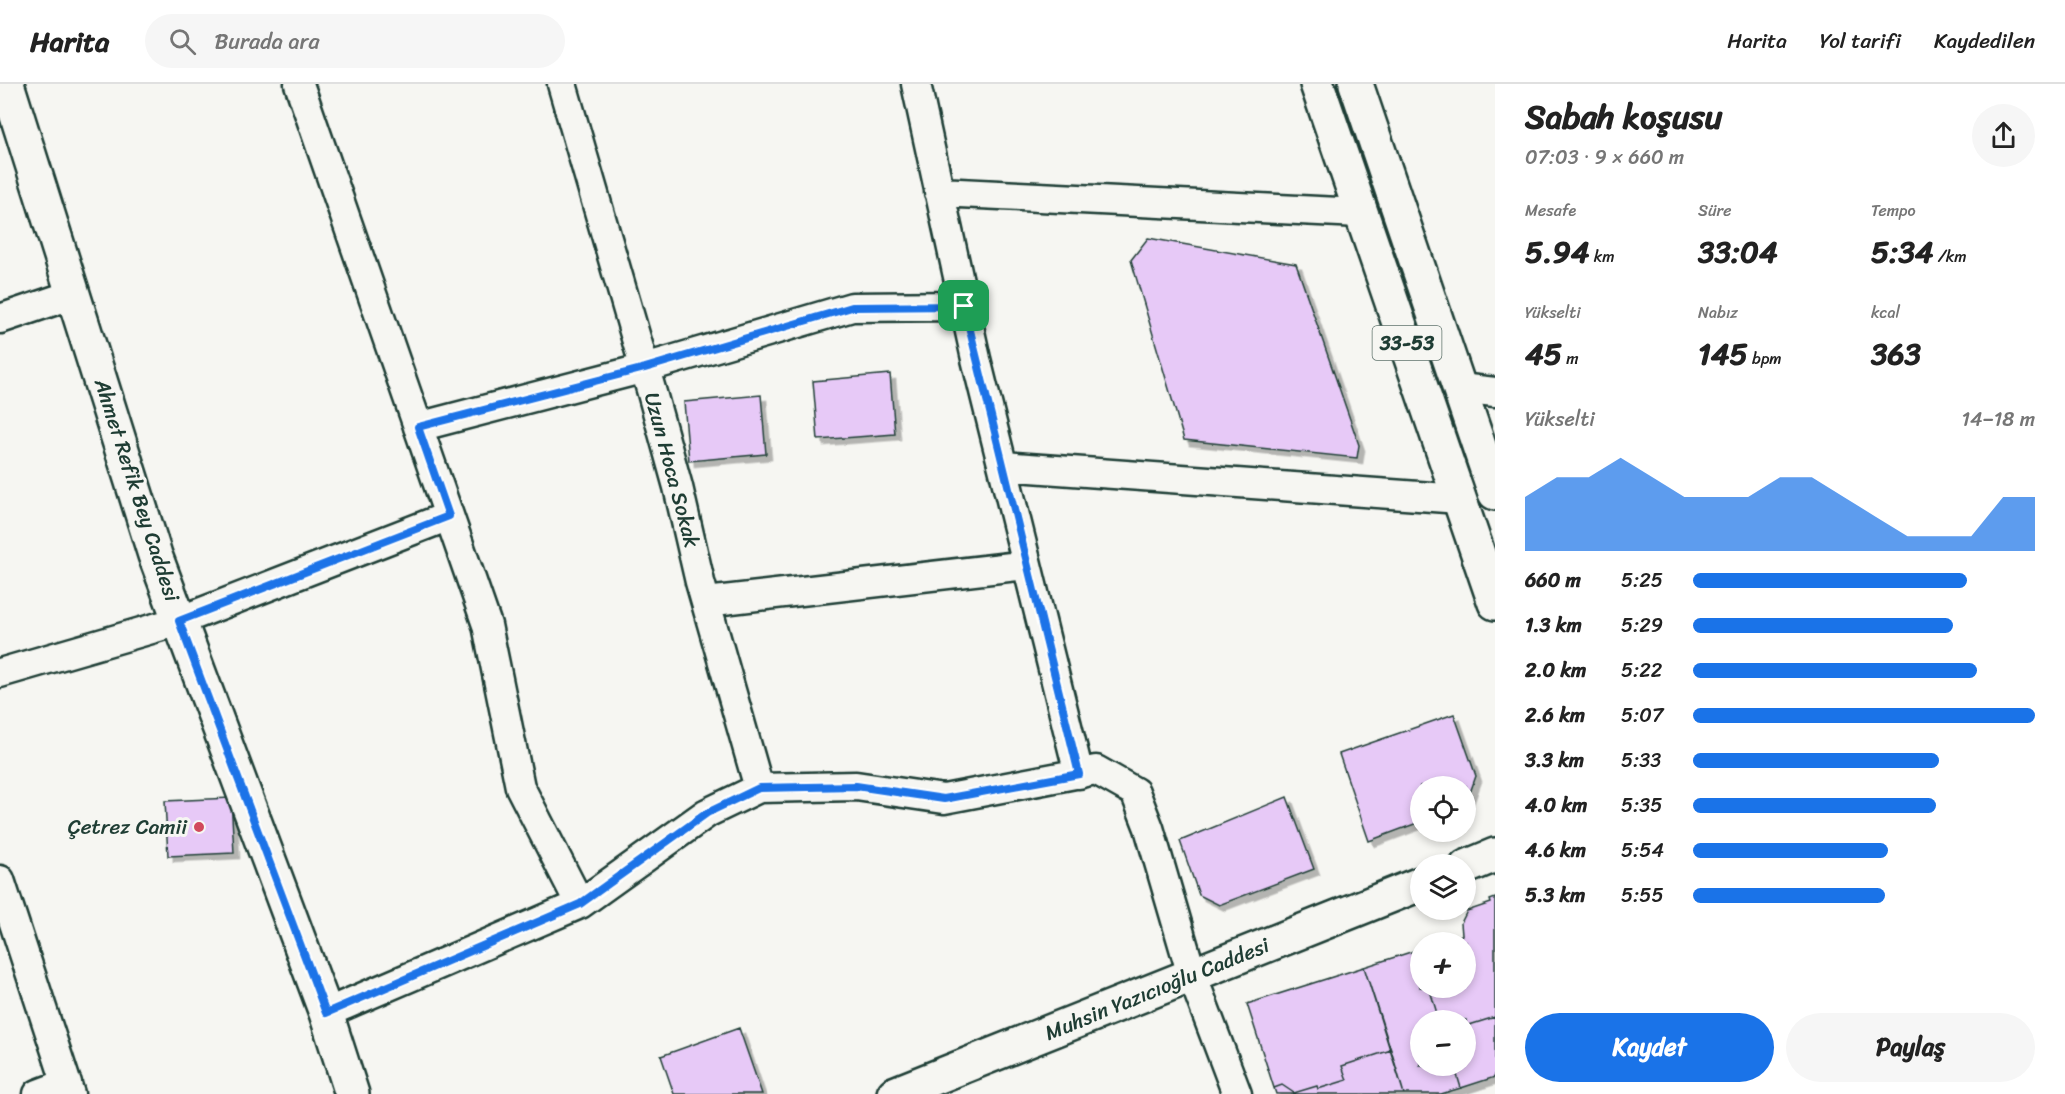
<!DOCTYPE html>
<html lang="tr">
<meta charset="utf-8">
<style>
:root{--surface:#fff;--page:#f6f6f6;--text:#222;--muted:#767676;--line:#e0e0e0;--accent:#1a73e8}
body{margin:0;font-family:Sriracha,sans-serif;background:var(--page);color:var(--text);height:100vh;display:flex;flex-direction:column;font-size:22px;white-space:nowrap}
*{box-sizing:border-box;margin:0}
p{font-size:20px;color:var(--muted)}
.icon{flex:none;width:33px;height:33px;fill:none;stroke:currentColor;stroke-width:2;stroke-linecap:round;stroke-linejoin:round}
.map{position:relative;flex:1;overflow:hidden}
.details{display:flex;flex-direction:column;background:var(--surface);width:570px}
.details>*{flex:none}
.buttons{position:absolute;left:1410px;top:692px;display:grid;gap:12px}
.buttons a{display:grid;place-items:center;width:66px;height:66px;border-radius:50%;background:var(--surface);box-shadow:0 3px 9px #0003;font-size:30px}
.pin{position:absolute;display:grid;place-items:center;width:51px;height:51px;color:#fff;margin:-26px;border-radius:12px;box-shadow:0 3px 9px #0006}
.round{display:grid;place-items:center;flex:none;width:63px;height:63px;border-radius:32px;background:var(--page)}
.overview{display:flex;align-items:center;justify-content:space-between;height:102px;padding:0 30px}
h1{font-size:33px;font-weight:700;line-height:45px}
.stats{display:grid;grid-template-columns:repeat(3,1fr);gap:9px;height:102px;padding:6px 30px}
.stats div{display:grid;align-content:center}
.stats b{font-size:30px;font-weight:700}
.stats small{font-size:16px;font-weight:400}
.stats p{font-size:16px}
.chart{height:168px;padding:12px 30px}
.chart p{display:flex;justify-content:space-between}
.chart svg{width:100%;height:108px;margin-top:6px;fill:var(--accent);opacity:.7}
.button{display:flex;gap:12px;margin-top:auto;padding:12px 30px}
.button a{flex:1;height:69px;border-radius:36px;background:var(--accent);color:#fff;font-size:24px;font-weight:700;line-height:69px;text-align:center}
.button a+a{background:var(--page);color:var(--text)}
ul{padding:0 30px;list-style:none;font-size:20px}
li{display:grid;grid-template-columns:96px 72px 1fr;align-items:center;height:45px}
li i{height:15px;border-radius:8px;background:var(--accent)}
header{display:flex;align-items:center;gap:36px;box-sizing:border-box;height:84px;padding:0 30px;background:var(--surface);border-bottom:2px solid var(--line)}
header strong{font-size:28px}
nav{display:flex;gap:33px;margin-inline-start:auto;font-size:21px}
.search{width:420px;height:54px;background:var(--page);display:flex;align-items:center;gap:15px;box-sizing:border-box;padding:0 21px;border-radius:33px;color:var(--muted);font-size:22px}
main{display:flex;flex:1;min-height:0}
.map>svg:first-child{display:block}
</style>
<header>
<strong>Harita</strong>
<div class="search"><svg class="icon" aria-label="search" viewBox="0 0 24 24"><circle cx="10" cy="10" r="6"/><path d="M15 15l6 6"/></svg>Burada ara</div>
<nav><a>Harita</a><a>Yol tarifi</a><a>Kaydedilen</a></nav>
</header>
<main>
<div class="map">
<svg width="1495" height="1010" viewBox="0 0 1495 1010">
<defs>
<filter id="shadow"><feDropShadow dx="5.5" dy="5.5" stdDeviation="0" flood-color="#0004"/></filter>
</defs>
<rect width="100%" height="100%" fill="#f6f6f2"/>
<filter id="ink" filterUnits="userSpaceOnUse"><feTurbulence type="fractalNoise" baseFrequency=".0167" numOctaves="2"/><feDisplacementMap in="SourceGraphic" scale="12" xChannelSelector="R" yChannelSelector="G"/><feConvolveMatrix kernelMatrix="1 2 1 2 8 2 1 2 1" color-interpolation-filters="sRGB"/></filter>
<g filter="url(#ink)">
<path fill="#e7c9f7" stroke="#1f3d34" stroke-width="1.5" filter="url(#shadow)" d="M1148 154 1296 180 1359 361 1357 374 1184 356 1131 176Z
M890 290 895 350 818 356 813 297Z
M761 311 766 370 689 377 684 318Z
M1454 630 1476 692 1466 720V702H1420V738L1369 757 1339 670Z
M1287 713 1314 785 1219 821 1199 811 1180 757Z
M231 714 234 769 168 772 165 717Z
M1495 814V933L1466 942V936H1439L1429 903H1466V858H1441L1462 851 1461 839 1467 827 1491 819 1490 816Z
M1417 866 1420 876V903H1429L1439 936H1420V981H1454L1461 1004 1441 1010H1404L1364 883Z
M1364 883 1391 966 1342 982 1347 996 1318 1005 1317 1002 1294 1009 1282 1001 1274 1004 1247 920Z
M1495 933V993L1461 1004 1454 981H1466V942Z
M739 944 762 1010H674L661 972Z
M1391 966 1404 1010H1276L1274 1004 1282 1001 1294 1009 1317 1002 1318 1005 1347 996 1342 982Z"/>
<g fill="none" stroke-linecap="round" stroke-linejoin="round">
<g stroke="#1f3d34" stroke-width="33">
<path id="minor" d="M299 0 487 541 520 703 580 820
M562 0 652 309 678 403 700 498 759 704
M916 0 976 275 1079 690
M939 108 1360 129
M0 235 74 210
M1459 304 1495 308
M418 343 645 284 852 223 964 222
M1003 382 1460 415
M706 518 1027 481
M0 589 179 537 449 432
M0 796 70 1010
M326 929 580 820 707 729 759 704 856 702 944 715 1096 686 1135 708 1149 744 1192 891 1237 1010
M38 1010 67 999"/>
</g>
<g stroke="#1f3d34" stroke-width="38">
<path id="tertiary" d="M7 0 155 471 326 929 352 1010
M1466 783 1495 771
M894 1010 1420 800"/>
</g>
<g stroke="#1f3d34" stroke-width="38">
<path id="primary" d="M1317 0 1495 519
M1356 0 1495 409"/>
</g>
<use href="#minor" stroke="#f6f6f2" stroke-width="28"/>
<use href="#tertiary" stroke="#f6f6f2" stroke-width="33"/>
<use href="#primary" stroke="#f6f6f2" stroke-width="33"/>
</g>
</g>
<g fill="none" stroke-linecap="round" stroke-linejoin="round" filter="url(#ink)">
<g stroke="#fff" stroke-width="12">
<path id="route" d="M964 222 1079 690 944 715 856 702 759 704 707 729 580 820 326 929 179 537 449 432 418 343 645 284 852 223Z"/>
</g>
<use href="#route" stroke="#1a73e8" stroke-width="8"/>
</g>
<circle fill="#d1495b" stroke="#f6f6f2" stroke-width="2" cx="199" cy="743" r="6"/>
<g text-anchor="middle" stroke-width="6" stroke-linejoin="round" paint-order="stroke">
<rect fill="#f6f6f2" stroke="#60746d" stroke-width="1.5" x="1372.5" y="242" width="69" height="34" rx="4.5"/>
<g font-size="20" font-weight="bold" fill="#1f3d34">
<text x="1407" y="266">33-53</text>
</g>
<g font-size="21" fill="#1f3d34" stroke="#f6f6f2">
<text transform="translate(672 386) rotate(75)" y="7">Uzun Hoca Sokak</text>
<text transform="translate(137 406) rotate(72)" y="7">Ahmet Refik Bey Caddesi</text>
<text transform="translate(1157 905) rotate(-22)" y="7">Muhsin Yazıcıoğlu Caddesi</text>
</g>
<g font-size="21" fill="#1f3d34" stroke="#f6f6f2" text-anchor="end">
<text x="187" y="750">Çetrez Camii</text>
</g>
</g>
</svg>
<div class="buttons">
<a><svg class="icon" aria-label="locate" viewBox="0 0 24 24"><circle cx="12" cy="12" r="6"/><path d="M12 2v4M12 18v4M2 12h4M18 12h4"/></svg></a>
<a><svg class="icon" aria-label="layers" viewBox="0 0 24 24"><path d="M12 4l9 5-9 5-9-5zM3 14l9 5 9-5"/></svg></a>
<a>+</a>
<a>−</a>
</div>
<div class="pin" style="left:964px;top:222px;background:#1e9e55"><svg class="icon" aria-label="arrive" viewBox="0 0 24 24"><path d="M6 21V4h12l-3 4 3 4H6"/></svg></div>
</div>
<section class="details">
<div class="overview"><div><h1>Sabah koşusu</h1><p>07:03 · 9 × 660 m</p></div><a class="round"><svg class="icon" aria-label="share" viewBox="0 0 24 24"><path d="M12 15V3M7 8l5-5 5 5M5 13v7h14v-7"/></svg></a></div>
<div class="stats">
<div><p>Mesafe</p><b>5.94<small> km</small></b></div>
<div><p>Süre</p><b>33:04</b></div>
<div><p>Tempo</p><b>5:34<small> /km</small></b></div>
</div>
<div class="stats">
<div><p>Yükselti</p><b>45<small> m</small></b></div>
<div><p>Nabız</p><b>145<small> bpm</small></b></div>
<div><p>kcal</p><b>363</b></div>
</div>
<div class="chart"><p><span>Yükselti</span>14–18 m</p>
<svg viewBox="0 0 160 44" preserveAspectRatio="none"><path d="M0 44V22L10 14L20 14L30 6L40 14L50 22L60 22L70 22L80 14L90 14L100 22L110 30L120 38L130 38L140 38L150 22L160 22V44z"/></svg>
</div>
<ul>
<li><b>660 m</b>5:25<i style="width:80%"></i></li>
<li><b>1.3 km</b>5:29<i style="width:76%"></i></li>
<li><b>2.0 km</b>5:22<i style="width:83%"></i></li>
<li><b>2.6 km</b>5:07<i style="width:100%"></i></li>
<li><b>3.3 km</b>5:33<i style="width:72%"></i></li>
<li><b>4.0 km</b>5:35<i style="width:71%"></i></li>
<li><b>4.6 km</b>5:54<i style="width:57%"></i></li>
<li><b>5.3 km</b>5:55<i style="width:56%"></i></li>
</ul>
<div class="button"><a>Kaydet</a><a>Paylaş</a></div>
</section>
</main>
